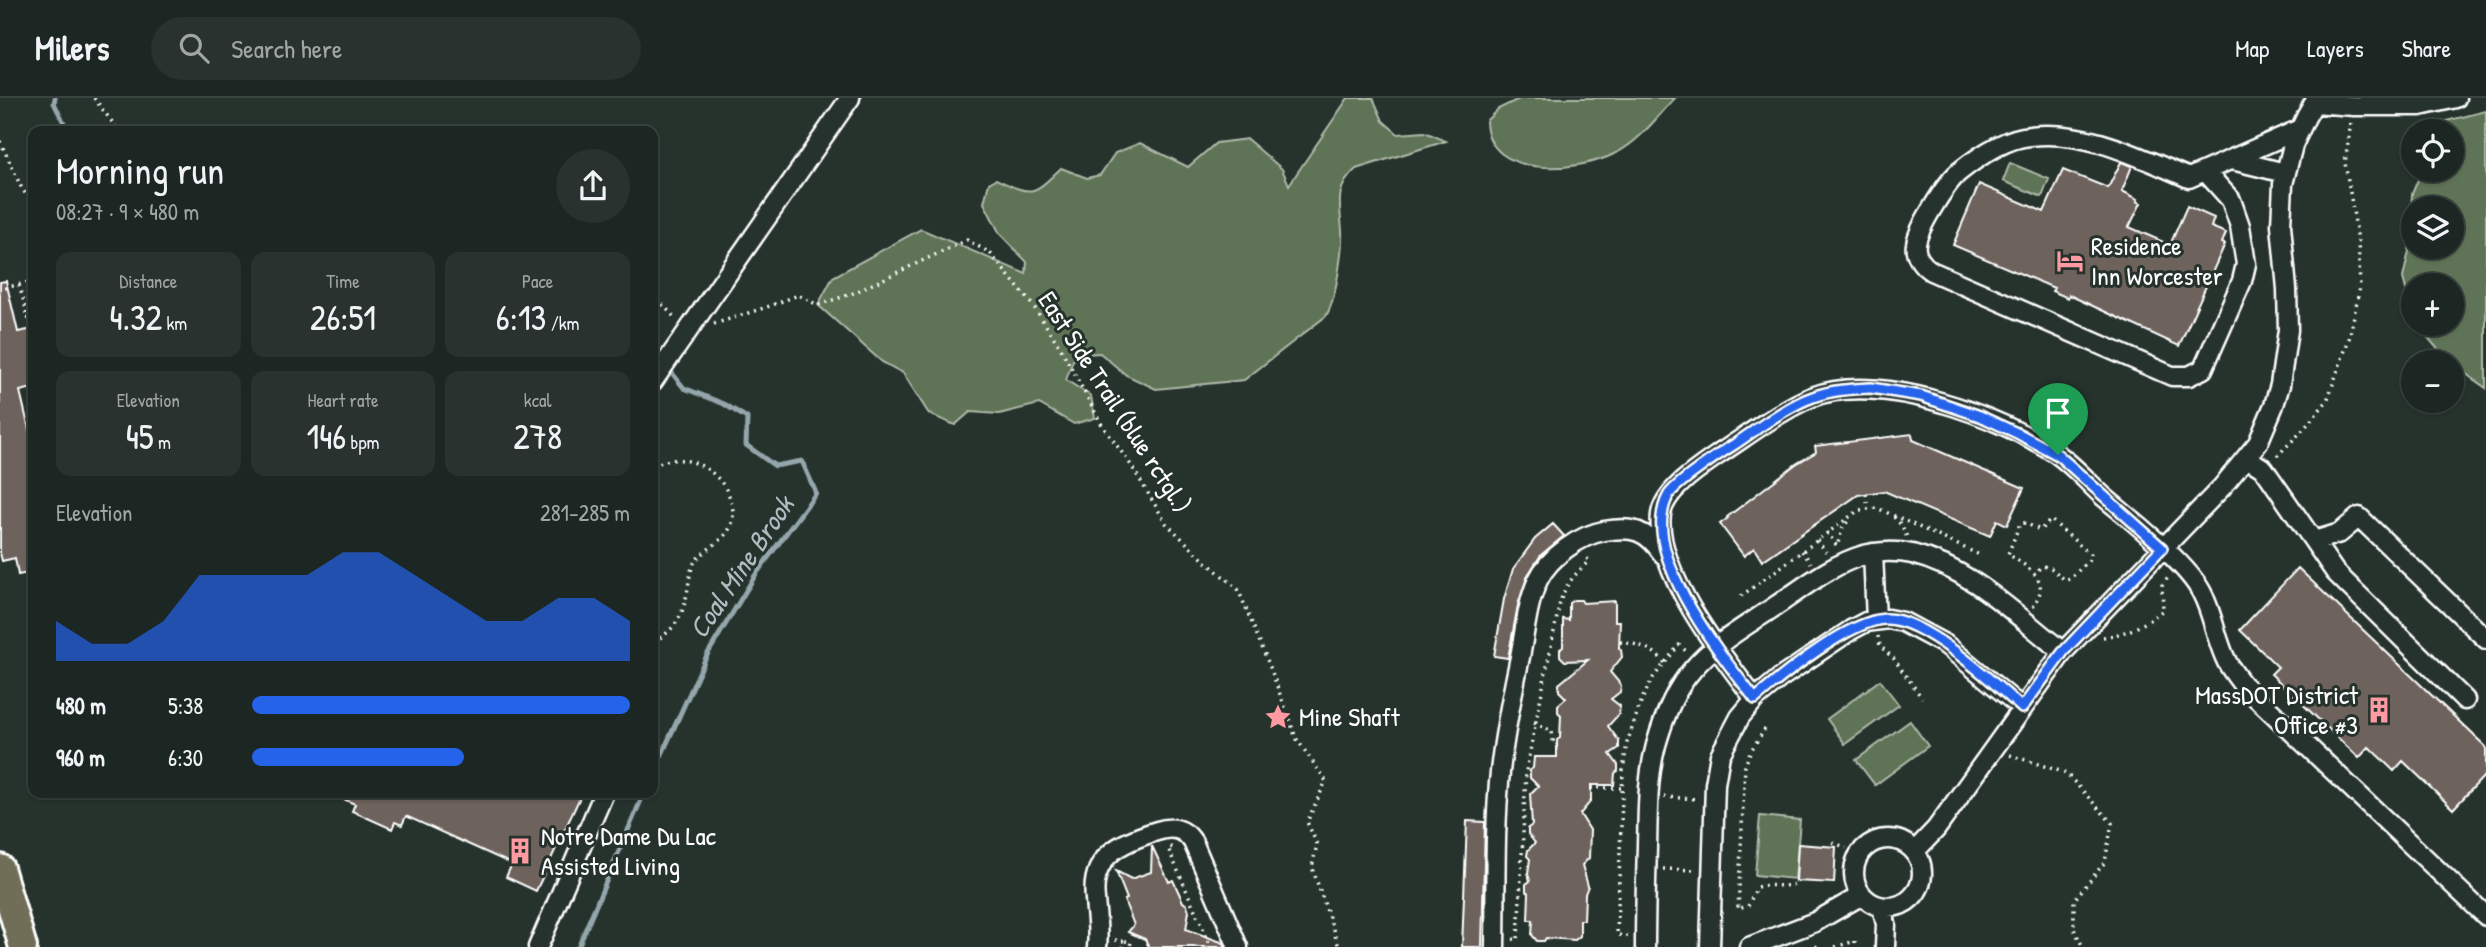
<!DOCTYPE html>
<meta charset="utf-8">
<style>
:root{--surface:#1c2622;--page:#29322f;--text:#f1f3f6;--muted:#a0a5a5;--line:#3a4340;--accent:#2563eb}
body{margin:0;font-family:"Patrick Hand",sans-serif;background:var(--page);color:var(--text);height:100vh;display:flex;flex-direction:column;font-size:26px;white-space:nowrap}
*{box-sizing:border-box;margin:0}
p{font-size:23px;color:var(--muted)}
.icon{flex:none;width:38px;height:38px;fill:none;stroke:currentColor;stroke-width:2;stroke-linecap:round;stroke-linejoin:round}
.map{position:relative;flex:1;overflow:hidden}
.sheet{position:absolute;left:28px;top:28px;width:630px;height:672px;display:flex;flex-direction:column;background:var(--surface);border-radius:14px;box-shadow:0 2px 5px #0004,0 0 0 2px var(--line)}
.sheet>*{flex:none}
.tools{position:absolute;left:2401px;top:21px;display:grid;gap:14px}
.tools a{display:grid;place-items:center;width:63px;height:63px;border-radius:50%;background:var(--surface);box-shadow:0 2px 5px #0004,0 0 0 2px var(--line);font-size:35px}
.pin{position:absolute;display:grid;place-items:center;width:60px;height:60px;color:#fff;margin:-72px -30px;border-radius:50% 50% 50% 0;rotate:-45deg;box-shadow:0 0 7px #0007}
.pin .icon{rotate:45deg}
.round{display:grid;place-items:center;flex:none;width:74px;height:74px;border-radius:37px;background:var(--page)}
.headline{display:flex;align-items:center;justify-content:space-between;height:119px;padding:0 28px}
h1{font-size:38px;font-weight:600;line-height:52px}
.figures{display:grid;grid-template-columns:repeat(3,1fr);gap:10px;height:119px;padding:7px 28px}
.figures div{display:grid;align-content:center;border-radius:14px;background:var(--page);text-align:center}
.figures b{font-size:35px;font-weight:600}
.figures small{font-size:19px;font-weight:400}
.figures p{font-size:19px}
.chart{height:196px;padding:14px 28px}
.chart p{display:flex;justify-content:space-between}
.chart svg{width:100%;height:126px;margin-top:7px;fill:var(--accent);opacity:.7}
ul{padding:0 28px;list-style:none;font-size:23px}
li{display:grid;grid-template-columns:112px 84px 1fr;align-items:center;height:52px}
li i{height:18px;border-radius:9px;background:var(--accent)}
header{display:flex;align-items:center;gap:42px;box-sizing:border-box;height:98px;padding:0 35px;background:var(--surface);border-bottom:2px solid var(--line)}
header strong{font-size:33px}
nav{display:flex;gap:38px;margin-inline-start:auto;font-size:24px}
.search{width:490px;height:63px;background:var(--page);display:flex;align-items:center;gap:18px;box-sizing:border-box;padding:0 24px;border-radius:38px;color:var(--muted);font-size:26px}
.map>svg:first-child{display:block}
</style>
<header>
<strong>Milers</strong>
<div class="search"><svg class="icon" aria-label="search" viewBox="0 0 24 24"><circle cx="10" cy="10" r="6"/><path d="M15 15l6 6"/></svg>Search here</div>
<nav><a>Map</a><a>Layers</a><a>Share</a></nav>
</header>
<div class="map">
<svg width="2486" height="849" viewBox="0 0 2486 849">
<rect width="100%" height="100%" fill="#26332d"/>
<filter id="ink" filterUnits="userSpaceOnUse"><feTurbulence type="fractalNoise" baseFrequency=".0143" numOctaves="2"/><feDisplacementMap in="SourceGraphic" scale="14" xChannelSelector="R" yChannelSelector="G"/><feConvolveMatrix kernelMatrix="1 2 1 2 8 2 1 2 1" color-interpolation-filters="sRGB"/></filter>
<g filter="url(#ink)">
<path fill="#5f7356" stroke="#afb9aa" stroke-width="2" fill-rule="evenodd" d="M1348 0H1373L1383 23 1398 36 1425 34 1446 43 1356 71C1334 91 1340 106 1342 132 1343 152 1336 202 1326 218L1244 282 1156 291 1126 277 1100 255 1086 256 1073 262 1066 282 1091 298 1095 320 1074 326 1039 306 999 316 970 314 955 327 929 316 903 275 882 264 818 207 833 179 921 131 1026 176 1027 164 1000 136 984 105 989 85 996 81C1033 98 1032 98 1061 70L1087 80 1100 77 1115 55 1140 45 1188 69 1216 45 1247 41 1282 71 1289 87Z
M1521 0H1675C1657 19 1640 43 1616 55 1580 74 1488 83 1486 23L1498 11Z
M2486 13V290L2449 264 2416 226H2452V187H2413V218L2403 180 2409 153 2412 96 2422 72H2452V33H2438L2442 24ZM2452 110V149H2413V110Z
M2010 65 2049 81 2042 99 2003 83Z
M1880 582 1899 607 1845 646 1827 621Z
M1910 623 1928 648 1875 687 1856 662Z
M1760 718 1800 722 1795 781 1755 777Z"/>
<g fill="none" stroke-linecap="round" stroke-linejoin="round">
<path stroke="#95a6ac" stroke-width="5" d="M55 0 54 5 68 33
M653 252 662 262
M653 676 707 557 756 476 816 395 802 363 775 368 746 347 747 320 724 306 684 290 668 270
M578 849 644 695"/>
</g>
<path fill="#6e625c" stroke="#fff" stroke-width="2" d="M2121 64 2132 68 2122 93 2138 101 2137 103 2141 105 2129 129 2170 147 2187 108 2214 120 2211 129 2226 135 2222 145 2225 146 2179 248 2069 197 2068 200 2052 193 2054 190 1953 147 1979 86 2044 114 2063 72 2108 90Z
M6 183 18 234 33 231V290L20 293 33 348V474L18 477 15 460 2 463 0 455V184Z
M1912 336 1913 342 2024 390 2007 427 1997 422 1990 438 1884 393 1858 397 1762 463 1754 450 1744 458 1720 426 1728 420 1727 419 1796 366 1816 354 1815 348Z
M1553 426 1564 438 1541 457 1528 477 1518 507 1508 560 1494 558 1504 501 1513 471 1535 441Z
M2298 470 2486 649V676L2453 711 2403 663 2394 673 2369 649 2359 660 2271 576 2278 569 2240 532Z
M1574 502H1581L1583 505 1615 503V523H1620L1619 550 1621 552 1622 559 1610 574 1621 587 1620 594 1611 601 1620 608 1619 616 1608 628 1619 643V650L1610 656 1618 667V673L1615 675 1614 687H1591V703L1580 716 1590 732 1589 760 1582 767 1588 788 1585 796 1584 822H1580V838L1575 842 1546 840 1544 843H1537L1532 837 1533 822H1528L1529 795 1526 793V786L1530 783 1528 775 1530 761 1527 758 1528 752 1535 745 1528 736V730L1532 727 1530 696 1538 688 1530 680V672L1533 670 1534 659H1557V642L1560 640 1561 617 1558 614V607L1566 600 1559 593V586L1588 562 1565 563 1560 558V551L1563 549V521L1569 522V505Z
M330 695H414L429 701 432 695H582L536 793 506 779 512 766 406 718 402 727 395 724 392 731 352 713 355 706Z
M1467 723 1485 724 1482 849H1462Z
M1798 746 1836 749 1834 785 1796 783Z
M1152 748 1169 784 1173 782 1183 804 1187 807 1189 813 1186 831 1224 845 1226 849H1149L1145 841 1128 834 1134 827 1124 802 1127 801 1116 773 1131 781 1151 774Z"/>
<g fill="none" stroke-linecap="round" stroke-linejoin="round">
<g stroke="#fff" stroke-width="23">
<path id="minor" d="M2314 5 2354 8H2420L2456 0
M2232 62 2285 75
M2205 73 2231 102 2240 128 2246 166 2242 183 2203 271 2189 278H2172L1931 173C1922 167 1914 157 1916 146 1918 130 1946 85 1959 74 1979 58 2005 40 2030 38 2085 31 2139 59 2189 80L2300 31
M653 283 850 0
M2247 360 2264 371 2335 474 2465 602
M2314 443 2340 435 2359 419 2486 541
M1873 455 1876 522
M1755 601C1722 558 1654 472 1661 416 1665 391 1702 368 1722 354 1748 337 1784 310 1812 299 1879 273 2000 318 2057 356 2074 368 2089 385 2104 399 2131 422 2187 465 2202 495 2213 516 2216 542 2227 564 2231 572 2237 579 2242 586L2486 818
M1854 775a34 34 0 1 1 68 0a34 34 0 1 1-68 0Z
M1915 753 1936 731 2063 554 2222 389 2258 345 2274 307 2280 287 2288 232 2287 191 2281 127 2283 86 2293 47 2306 19 2317 0
M1882 809 1886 826 1885 849
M538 849 604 695
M1097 849C1099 832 1096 817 1095 801 1090 758 1121 744 1157 733 1173 728 1184 730 1193 744L1238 849
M1495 849C1496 791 1494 732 1500 674 1504 636 1512 597 1520 559 1525 534 1527 505 1538 482 1549 459 1580 437 1604 433 1633 428 1646 432 1663 456
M1645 849C1645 815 1646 782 1647 748 1648 714 1647 680 1656 647 1663 622 1675 591 1693 571 1716 544 1748 527 1777 507 1804 489 1832 466 1864 457 1879 453 1898 453 1912 456 1972 471 2015 517 2063 554
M1710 849 1715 686 1720 657 1740 619 1755 601 1780 580 1851 532 1866 524 1888 521 1903 524 1946 547 2022 610
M1749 849 1815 824 1862 797"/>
</g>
<g stroke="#fff" stroke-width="32">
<path id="highway" d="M0 770 23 849"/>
</g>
<path stroke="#fff" stroke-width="3.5" stroke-dasharray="2 5" stroke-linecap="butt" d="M94 0 119 33
M0 43 22 91 33 105
M19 187 26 211V220L33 221
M5 190 33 183
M653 196 675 220
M714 226 770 208 798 197 818 207 851 196 967 142 990 155 1034 209 1060 249 1102 327 1131 367 1166 425 1205 463 1238 491 1270 569 1296 640 1326 683 1307 724 1317 746 1312 769 1339 849
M2277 358 2302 333 2327 303 2349 241 2360 189 2358 142 2345 65 2351 24
M653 368C686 349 729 375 733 413 735 440 710 446 696 462 692 467 690 476 689 483 685 511 680 530 653 544
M1866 396 1868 411
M1894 419 1902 428 1907 439
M1827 434 1837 448 1843 429 1850 421
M1817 442 1826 454
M1802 453 1811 465
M1741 498 1859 412 1877 410 1982 458
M2033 509C2052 481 2030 471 2008 456L2020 426 2025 425 2040 432 2051 422 2090 456V461L2070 481 2065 482 2051 470 2043 468 2035 474
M1878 538 1880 548 1894 561 1922 600
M2103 539C2126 536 2145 527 2163 512L2162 487 2168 480
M1620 544C1639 546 1653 550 1665 565
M1534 625 1552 633 1553 643 1549 646
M1765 631 1750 654 1745 668 1738 811 1748 808 1757 789C1771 785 1784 791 1797 785
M2010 657 2066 675 2112 725 2105 764 2074 802V831L2083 849
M1591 690H1622
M1664 699 1698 701
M1833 744 1846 750
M1172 749 1168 750 1211 849
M1663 771 1697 772
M1628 838 1617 837 1623 673 1627 645 1642 601 1653 580 1679 547 1686 553
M1513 841 1518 842 1526 673 1560 504C1565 487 1575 476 1589 463L1586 459
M1115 842 1124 843 1123 849
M1125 843 1131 844 1130 849
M1816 849 1819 847 1821 849
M1835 849 1855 843V849"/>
<use href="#minor" stroke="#26332d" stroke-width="18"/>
<use href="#highway" stroke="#716e59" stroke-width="26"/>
</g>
</g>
<g fill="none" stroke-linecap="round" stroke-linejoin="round" filter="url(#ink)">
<g stroke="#fff" stroke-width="14">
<path id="route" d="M1871 290 1921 298 1980 318 2019 336 2058 357 2162 450 2063 554 2022 610C1994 585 1924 520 1886 521 1850 522 1783 577 1755 601 1721 557 1638 455 1668 398 1673 387 1722 354 1735 346 1757 331 1789 307 1813 299 1831 292 1852 291 1871 290Z"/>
</g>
<use href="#route" stroke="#2563eb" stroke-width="9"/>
</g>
<defs>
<g id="hotel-bare" transform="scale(2.1)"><path d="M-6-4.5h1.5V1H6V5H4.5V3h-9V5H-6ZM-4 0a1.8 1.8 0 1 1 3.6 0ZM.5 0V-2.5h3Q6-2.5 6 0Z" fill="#ff9aa2" stroke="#26332d" stroke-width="2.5" paint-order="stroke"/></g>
<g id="building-bare" transform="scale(2.1)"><path d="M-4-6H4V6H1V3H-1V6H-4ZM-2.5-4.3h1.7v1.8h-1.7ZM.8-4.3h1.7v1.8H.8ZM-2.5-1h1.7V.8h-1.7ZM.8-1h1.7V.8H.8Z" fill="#ff9aa2" stroke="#26332d" stroke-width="2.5" paint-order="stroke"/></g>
<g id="sight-bare" transform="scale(2.1)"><path d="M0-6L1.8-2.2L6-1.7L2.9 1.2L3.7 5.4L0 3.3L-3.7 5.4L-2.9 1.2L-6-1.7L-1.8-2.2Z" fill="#ff9aa2" stroke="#26332d" stroke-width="2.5" paint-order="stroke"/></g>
</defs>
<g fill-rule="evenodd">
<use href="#hotel-bare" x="2070" y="163"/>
<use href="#building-bare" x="2379" y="612"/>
<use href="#sight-bare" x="1278" y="619"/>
<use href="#building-bare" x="520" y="753"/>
</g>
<g text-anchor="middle" stroke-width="6" stroke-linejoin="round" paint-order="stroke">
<g font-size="26" fill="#fff" stroke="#26332d" text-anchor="start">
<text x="2091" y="157">Residence<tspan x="2091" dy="30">Inn Worcester</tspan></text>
<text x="2358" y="606" text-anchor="end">MassDOT District<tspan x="2358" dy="30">Office #3</tspan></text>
<text x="1299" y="628">Mine Shaft</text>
<text x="541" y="747">Notre Dame Du Lac<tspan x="541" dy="30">Assisted Living</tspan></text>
</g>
<g font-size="26" fill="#fff" stroke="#26332d">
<text transform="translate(1115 304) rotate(57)" y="9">East Side Trail (blue rctgl.)</text>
</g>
<g font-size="28" font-style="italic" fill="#b0bcc1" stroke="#26332d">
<text transform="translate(741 469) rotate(-56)" y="10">Coal Mine Brook</text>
</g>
</g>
</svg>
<div class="tools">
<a><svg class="icon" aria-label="locate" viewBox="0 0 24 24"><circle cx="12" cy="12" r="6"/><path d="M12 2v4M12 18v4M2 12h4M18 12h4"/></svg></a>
<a><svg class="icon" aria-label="layers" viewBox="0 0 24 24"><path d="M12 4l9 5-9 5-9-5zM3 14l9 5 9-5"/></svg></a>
<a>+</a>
<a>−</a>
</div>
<div class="pin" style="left:2058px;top:357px;background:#1e9e55"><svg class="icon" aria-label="arrive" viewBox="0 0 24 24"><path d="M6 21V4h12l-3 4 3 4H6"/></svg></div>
<section class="sheet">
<div class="headline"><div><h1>Morning run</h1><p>08:27 · 9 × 480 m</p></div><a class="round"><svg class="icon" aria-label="share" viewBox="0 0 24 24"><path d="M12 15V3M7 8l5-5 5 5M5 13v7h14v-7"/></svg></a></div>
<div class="figures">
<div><p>Distance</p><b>4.32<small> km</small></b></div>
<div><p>Time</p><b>26:51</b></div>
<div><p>Pace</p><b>6:13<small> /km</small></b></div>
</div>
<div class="figures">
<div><p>Elevation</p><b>45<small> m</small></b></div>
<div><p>Heart rate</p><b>146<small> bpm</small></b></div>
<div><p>kcal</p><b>278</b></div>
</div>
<div class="chart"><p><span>Elevation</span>281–285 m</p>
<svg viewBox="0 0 160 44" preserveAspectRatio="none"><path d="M0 44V30L10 38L20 38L30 30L40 14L50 14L60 14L70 14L80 6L90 6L100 14L110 22L120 30L130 30L140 22L150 22L160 30V44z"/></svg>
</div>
<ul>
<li><b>480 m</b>5:38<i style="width:100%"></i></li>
<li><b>960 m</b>6:30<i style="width:56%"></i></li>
</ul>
</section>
</div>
